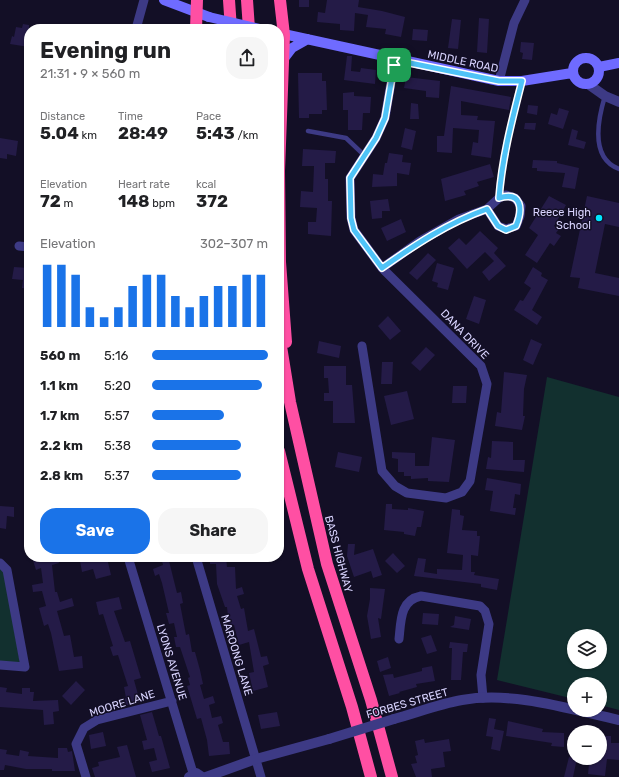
<!DOCTYPE html>
<meta charset="utf-8">
<style>
:root{--surface:#fff;--page:#f6f6f6;--text:#202124;--muted:#757577;--accent:#1a73e8}
body{margin:0;font-family:Rubik,sans-serif;background:var(--page);color:var(--text);height:100vh;display:flex;flex-direction:column;font-size:15px;white-space:nowrap}
*{box-sizing:border-box;margin:0}
p{font-size:13px;color:var(--muted)}
.icon{flex:none;width:22px;height:22px;fill:none;stroke:currentColor;stroke-width:2;stroke-linecap:round;stroke-linejoin:round}
.map{position:relative;flex:1;overflow:hidden}
.sheet{position:absolute;left:24px;top:24px;width:260px;height:538px;display:flex;flex-direction:column;background:var(--surface);border-radius:16px;box-shadow:0 1px 3px #0004}
.sheet>*{flex:none}
.tools{position:absolute;left:567px;top:629px;display:grid;gap:8px}
.tools a{display:grid;place-items:center;width:40px;height:40px;border-radius:50%;background:var(--surface);box-shadow:0 1px 3px #0004;font-size:20px}
.pin{position:absolute;display:grid;place-items:center;width:34px;height:34px;color:#fff;margin:-17px;border-radius:8px;box-shadow:0 2px 6px #0006}
.round{display:grid;place-items:center;flex:none;width:42px;height:42px;border-radius:16px;background:var(--page)}
.overview{display:flex;align-items:center;justify-content:space-between;height:68px;padding:0 16px}
h1{font-size:22px;font-weight:700;line-height:30px}
.figures{display:grid;grid-template-columns:repeat(3,1fr);gap:6px;height:68px;padding:4px 16px}
.figures div{display:grid;align-content:center}
.figures b{font-size:17px;font-weight:700}
.figures small{font-size:11px;font-weight:400}
.figures p{font-size:11px}
.chart{height:112px;padding:8px 16px}
.chart p{display:flex;justify-content:space-between}
.chart svg{width:100%;height:72px;margin-top:4px;stroke:var(--accent);stroke-width:6}
.primary-button{display:flex;gap:8px;margin-top:auto;padding:8px 16px}
.primary-button a{flex:1;height:46px;border-radius:16px;background:var(--accent);color:#fff;font-size:16px;font-weight:700;line-height:46px;text-align:center}
.primary-button a+a{background:var(--page);color:var(--text)}
ul{padding:0 16px;list-style:none;font-size:13px}
li{display:grid;grid-template-columns:64px 48px 1fr;align-items:center;height:30px}
li i{height:10px;border-radius:5px;background:var(--accent)}
.map>svg:first-child{display:block}
</style>
<div class="map">
<svg width="619" height="777" viewBox="0 0 619 777">
<rect width="100%" height="100%" fill="#130f26"/>
<path fill="#12302f" fill-rule="evenodd" d="M547 377 619 397V710L600 705V684H574V699L497 680ZM574 636H600V662H574Z
M0 568 4 572 20 663 0 661Z"/>
<path fill="#241b47" d="M299 0H309V7H299Z
M327 0H359L358 7 382 11 405 17 401 37 385 34 386 29 366 27 368 15 355 13 354 31 340 30V24L317 22 318 12 325 13Z
M479 18 489 19 487 53 477 52Z
M452 19 461 20 458 49 448 48Z
M23 24 29 25V47L10 44 12 36 14 37 16 27 22 28Z
M413 29 428 30 427 41 412 40Z
M521 42 534 43 532 60 522 59 523 53 520 52Z
M347 56H352L351 71 360 72 361 68 376 70 375 84 344 80Z
M298 73H322V81H326L327 110H322V114H309V118H299Z
M406 77 440 81 439 98 426 97V91L404 88Z
M451 86 511 97 509 110 461 101V115L478 116 477 120 495 121 491 158 471 155 473 142 478 143 479 130 453 128 452 153 437 152V136H444Z
M354 92V96L371 97 370 113H363L362 130H348V110H343V93Z
M411 103 418 104 419 119H410Z
M528 105 538 106 537 115 527 113Z
M559 108 569 111 563 129 548 124 551 113 557 115Z
M525 123H536L535 130 524 129Z
M405 128 416 131 412 150 401 147Z
M572 129 578 131 576 139 586 142 584 149 568 145Z
M0 138 18 141 16 156 7 154V159L0 158Z
M303 149 336 151 335 163H325V179H328V201H332L331 236 308 234V222H316L317 208 300 207 301 191 313 192 314 166H302Z
M389 153 403 155 402 162 411 163 409 175 397 173V186L372 187 373 174 383 175 385 163H387Z
M533 160 557 161V163L579 168 575 189 562 187 565 173 537 171V168H532Z
M490 164 494 177 477 182 479 186 464 191 466 195 445 201 441 179Z
M549 196 566 205 554 226 559 229 556 233 561 236 554 246 550 243 537 263 525 255 538 235 529 228Z
M587 196 619 203V227L605 224 595 273 619 278V296L578 288 580 278 570 277Z
M388 199 390 211H382V218L372 219 370 201Z
M401 219 406 232 387 241 381 228Z
M480 231 498 248 494 253 506 266 489 281 482 272 494 261 485 252 467 269 448 248 459 238 466 245Z
M428 253 436 260 417 280 409 273Z
M437 263 454 268 448 290 437 287 438 283 432 281Z
M14 267 29 268V289L22 288 23 280 12 279Z
M533 267 542 273 541 276 548 280 532 310 542 317 537 325 514 310 520 300 523 301 531 288 524 283Z
M474 296 486 300 479 324 466 319Z
M388 316 401 331 390 340 378 326Z
M531 339 542 344 533 365 523 360Z
M319 341 341 346 339 358 317 353Z
M426 347 435 355 420 371 411 363Z
M382 362H393L392 384H381Z
M324 366H346V385H352L355 423H333V401H324V393H329L328 378H324Z
M504 372 527 375 524 389 523 416H525L522 430 495 426 497 412 501 413Z
M453 386H467L466 403H452Z
M407 391 414 419 391 425 384 396Z
M432 437 455 440 449 482 428 481V478L411 479V476H404V472H398V459L392 458V452L415 453V466H429Z
M492 441 513 442V460H525L524 472 486 469 488 457 491 458Z
M338 452 362 457 359 472 335 467Z
M487 478 521 484 520 495 515 494 513 508H516L515 515 490 511 493 491 485 490Z
M386 504H392V509L408 510V508L424 511 421 527H417L415 536 404 534V532L384 530Z
M0 506 14 507V517L7 516 6 529 0 528Z
M452 509 460 510V515L464 516 462 530 477 531V536H480L478 556 471 555V572H475L474 575 499 579 497 590 481 587V584L414 576 418 558 426 559 424 572 437 574V569L462 570 463 555 447 553Z
M348 544H355L354 555 373 549 382 575 373 578 371 571 354 577 347 556Z
M393 553 405 566 397 573 385 561Z
M32 557H46L47 559 57 557 59 563 52 565 55 592H57L60 602 72 598 74 606 57 611 64 636 70 635 74 657 82 656 83 668 59 671 51 633 48 624 44 626 39 608 46 606 42 591 33 592 32 585 43 583 41 568 36 570Z
M97 557 107 558 111 575 96 579 93 569 82 572 80 561Z
M161 557H168L177 593 181 592 183 603 180 604 186 635 189 634 192 652H195L200 670 203 684 200 685 204 699 213 696 215 703 209 705 212 718 221 716 223 723 218 725 223 742H229L230 754 209 756 207 740 201 718 197 719 187 686 190 685 188 678 190 677 180 647H176L174 637H177L174 623 169 624 166 613H169L162 583 159 574 155 576 153 569 163 565Z
M210 557H226L227 567H235L236 589 242 587 244 594 237 596 241 609 244 608 248 631 254 629 261 657 267 656 269 664 263 666 268 687 253 691 249 673 254 672 249 642 239 645 234 625H229L227 607H225L217 584 216 564H210Z
M370 588 385 589 381 619 378 618 381 637 371 639 367 616 370 599Z
M119 597 122 609 114 611 125 642 130 641 141 678 134 680 140 702 124 706 122 699 126 698 124 687 128 686 118 655 113 656 110 647 113 646 103 614 99 615 96 602Z
M423 613 439 614 438 625 422 624Z
M455 616 471 619 469 630 450 627 454 625Z
M431 635 437 651 427 654 421 638Z
M450 642 468 644 467 652H463L461 680H451L452 648H449Z
M388 657 391 668 380 672 377 661Z
M432 666 435 681 416 684 417 687 399 692 400 693 389 696 383 675 393 674 394 678 422 671V668Z
M76 681 85 690 71 705 62 696Z
M0 687 7 688 6 692 22 694V688H30V692H34L33 701 58 700 59 711 53 712 54 724 44 725 43 710 0 707Z
M152 712 159 736H161L170 768 152 772 149 762 157 760 154 748 144 750 142 741 147 740 140 715Z
M277 712 280 726 261 729 258 715Z
M489 718 496 719 494 729 504 731 500 751 491 749 493 737 486 736Z
M508 721 543 729 542 732 564 733V747L551 746 552 743 506 736Z
M103 732 106 746 91 749 89 735Z
M600 736H611V743H619V760L607 759 605 776 588 774 589 764 593 765V760L600 761Z
M424 739 425 743 449 739 451 751 443 752 445 767 431 769 432 777H416L411 764 417 763 415 756 418 755 415 741Z
M127 745 136 777H95L92 768 99 766 98 762 120 757 117 747Z
M58 748H67L68 752 72 751 75 771H52V769H26L5 765 4 770H0V749L7 750 6 754 19 756 20 750 29 752 28 756 58 758Z
M569 757 577 758 573 777H564Z"/>
<g fill="none" stroke-linecap="round" stroke-linejoin="round">
<path stroke="#2fb8b0" stroke-width="1.5" stroke-dasharray="2 3" stroke-linecap="butt" d="M511 122 520 89"/>
<path stroke="#3d3a85" stroke-width="4.5" d="M605 96C598 119 590 158 619 169
M308 131 346 138 364 155
M499 198 500 175 510 128"/>
<path stroke="#3d3a85" stroke-width="9" d="M136 29 144 0
M499 81 514 23 525 0
M19 246 29 247
M382 268 420 241 459 219 487 209 499 198 506 195 515 198 521 206 520 216 516 226 506 229 498 226 487 209
M362 346 382 471 395 486 407 493 446 498 462 492 470 481 487 384 481 366 382 268 354 230 351 218 350 178 376 138 385 118 395 59
M128 557 193 773
M196 557 261 777
M0 563 7 570 25 667 0 665
M399 639C401 621 400 600 421 596L480 606 485 611 489 624 481 675 483 698
M86 777 76 744 84 728 97 720 172 701"/>
<path stroke="#3d3a85" stroke-width="10" d="M588 84 605 96 619 102
M394 719C416 713 439 704 462 700 513 691 569 709 619 720
M189 777 196 773 202 777
M206 777 256 759 329 739"/>
<path stroke="#6f6bff" stroke-width="10" d="M164 0 209 17
M279 33 499 81H522L572 73
M573 71a13 13 0 1 1 26 0a13 13 0 1 1-26 0Z
M282 61 292 48 308 39
M599 67 619 63"/>
<path stroke="#ff4fa3" stroke-width="12" d="M229 0 231 29
M247 0 249 29
M280 0 284 35 279 171 280 262 286 342
M196 29 197 0
M279 334 290 402 327 564 371 700 392 777
M279 451 308 569 352 707 371 777"/>
<path stroke="#3d3a85" stroke-width="10" d="M329 739 394 719"/>
<path stroke="#6f6bff" stroke-width="10" d="M209 17 260 29"/>
</g>
<g fill="none" stroke-linecap="round" stroke-linejoin="round">
<g stroke="#fff" stroke-width="8">
<path id="route" d="M395 60 499 81H522C512 120 502 158 499 198 522 191 523 209 516 226L506 230 498 226 487 209C448 223 416 244 382 268L354 230 351 218 350 178 376 138 385 118Z"/>
</g>
<use href="#route" stroke="#4fc3f7" stroke-width="5"/>
</g>
<circle fill="#00e5ff" stroke="#130f26" stroke-width="1.5" cx="599" cy="218" r="4"/>
<g text-anchor="middle" stroke-width="3" stroke-linejoin="round" paint-order="stroke">
<g font-size="11" fill="#d9d4ff" stroke="#130f26">
<text transform="translate(463 61) rotate(12)" y="4">MIDDLE ROAD</text>
<text transform="translate(465 334) rotate(46)" y="4">DANA DRIVE</text>
<text transform="translate(339 554) rotate(75)" y="4">BASS HIGHWAY</text>
<text transform="translate(237 655) rotate(73)" y="4">MAROONG LANE</text>
<text transform="translate(172 662) rotate(73)" y="4">LYONS AVENUE</text>
<text transform="translate(122 703) rotate(-17)" y="4">MOORE LANE</text>
<text transform="translate(407 703) rotate(-16)" y="4">FORBES STREET</text>
</g>
<g font-size="11" fill="#d9d4ff" stroke="#130f26" text-anchor="end">
<text x="591" y="216">Reece High<tspan x="591" dy="13">School</tspan></text>
</g>
</g>
</svg>
<div class="tools">
<a><svg class="icon" aria-label="layers" viewBox="0 0 24 24"><path d="M12 4l9 5-9 5-9-5zM3 14l9 5 9-5"/></svg></a>
<a>+</a>
<a>−</a>
</div>
<div class="pin" style="left:394px;top:65px;background:#1e9e55"><svg class="icon" aria-label="arrive" viewBox="0 0 24 24"><path d="M6 21V4h12l-3 4 3 4H6"/></svg></div>
<section class="sheet">
<div class="overview"><div><h1>Evening run</h1><p>21:31 · 9 × 560 m</p></div><a class="round"><svg class="icon" aria-label="share" viewBox="0 0 24 24"><path d="M12 15V3M7 8l5-5 5 5M5 13v7h14v-7"/></svg></a></div>
<div class="figures">
<div><p>Distance</p><b>5.04<small> km</small></b></div>
<div><p>Time</p><b>28:49</b></div>
<div><p>Pace</p><b>5:43<small> /km</small></b></div>
</div>
<div class="figures">
<div><p>Elevation</p><b>72<small> m</small></b></div>
<div><p>Heart rate</p><b>148<small> bpm</small></b></div>
<div><p>kcal</p><b>372</b></div>
</div>
<div class="chart"><p><span>Elevation</span>302–307 m</p>
<svg viewBox="0 0 160 44" preserveAspectRatio="none"><path d="M5 44V6M15 44V6M25 44V12M35 44V32M45 44V38M55 44V32M65 44V19M75 44V12M85 44V12M95 44V25M105 44V32M115 44V25M125 44V19M135 44V19M145 44V12M155 44V12"/></svg>
</div>
<ul>
<li><b>560 m</b>5:16<i style="width:100%"></i></li>
<li><b>1.1 km</b>5:20<i style="width:95%"></i></li>
<li><b>1.7 km</b>5:57<i style="width:62%"></i></li>
<li><b>2.2 km</b>5:38<i style="width:77%"></i></li>
<li><b>2.8 km</b>5:37<i style="width:77%"></i></li>
</ul>
<div class="primary-button"><a>Save</a><a>Share</a></div>
</section>
</div>
